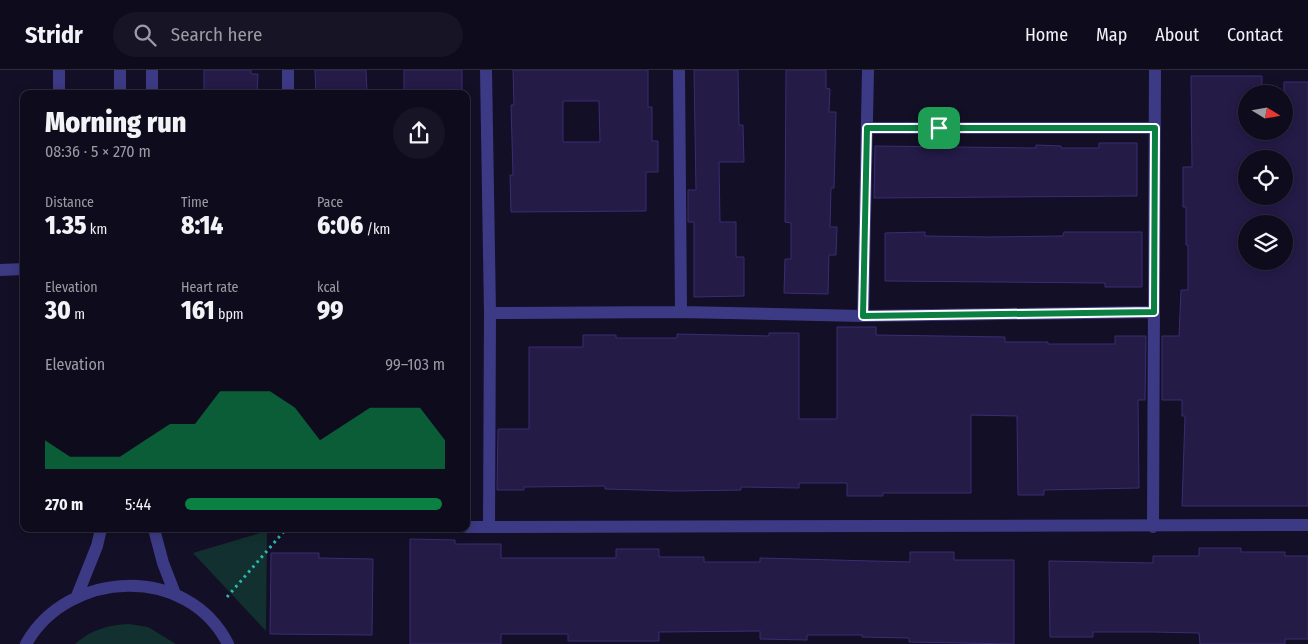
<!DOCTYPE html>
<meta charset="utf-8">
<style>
:root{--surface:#0e0b1c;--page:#171425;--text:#f1f3f6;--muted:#9b9ba3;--line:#2e2b3b;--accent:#0b8043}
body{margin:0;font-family:"Fira Sans Condensed",sans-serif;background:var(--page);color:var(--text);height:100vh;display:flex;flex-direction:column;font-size:19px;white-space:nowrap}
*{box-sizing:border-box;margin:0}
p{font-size:16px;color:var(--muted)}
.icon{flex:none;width:28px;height:28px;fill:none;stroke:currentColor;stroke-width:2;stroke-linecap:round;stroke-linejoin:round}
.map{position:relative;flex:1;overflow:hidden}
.panel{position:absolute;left:20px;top:20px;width:450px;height:442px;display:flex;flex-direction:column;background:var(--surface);border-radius:10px;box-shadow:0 2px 12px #0003,0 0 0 1px var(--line)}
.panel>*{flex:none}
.needle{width:32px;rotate:101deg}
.tools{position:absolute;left:1238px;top:15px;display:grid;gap:10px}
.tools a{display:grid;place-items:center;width:55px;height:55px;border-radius:50%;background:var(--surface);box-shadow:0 2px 12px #0003,0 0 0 1px var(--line);font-size:25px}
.pin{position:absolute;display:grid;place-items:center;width:42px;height:42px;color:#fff;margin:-21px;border-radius:10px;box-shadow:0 2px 8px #0006}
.round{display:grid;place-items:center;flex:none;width:52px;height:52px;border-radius:26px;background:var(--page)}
.overview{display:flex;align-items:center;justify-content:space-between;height:85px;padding:0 25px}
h1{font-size:28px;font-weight:800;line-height:38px}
.metrics{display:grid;grid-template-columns:repeat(3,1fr);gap:8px;height:85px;padding:5px 25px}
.metrics div{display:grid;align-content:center}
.metrics b{font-size:25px;font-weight:800}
.metrics small{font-size:14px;font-weight:400}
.metrics p{font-size:14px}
.chart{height:140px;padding:10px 25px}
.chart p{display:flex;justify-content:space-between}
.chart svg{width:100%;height:90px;margin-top:5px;fill:var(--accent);opacity:.7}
ul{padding:0 25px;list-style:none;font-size:16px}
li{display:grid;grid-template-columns:80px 60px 1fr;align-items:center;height:38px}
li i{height:12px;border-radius:6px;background:var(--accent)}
header{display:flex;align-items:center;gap:30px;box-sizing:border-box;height:70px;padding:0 25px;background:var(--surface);border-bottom:1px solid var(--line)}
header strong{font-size:24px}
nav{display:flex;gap:28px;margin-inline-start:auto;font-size:18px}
.search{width:350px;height:45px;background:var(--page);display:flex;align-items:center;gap:12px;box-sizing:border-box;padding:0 18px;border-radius:28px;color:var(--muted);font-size:19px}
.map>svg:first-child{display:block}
</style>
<header>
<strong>Stridr</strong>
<div class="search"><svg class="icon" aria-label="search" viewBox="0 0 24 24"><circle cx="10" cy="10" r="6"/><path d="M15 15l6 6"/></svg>Search here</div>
<nav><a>Home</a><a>Map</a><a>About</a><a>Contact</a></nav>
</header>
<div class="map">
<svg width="1308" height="574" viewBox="0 0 1308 574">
<rect width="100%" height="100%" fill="#130f26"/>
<path fill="#12302f" d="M267 461 266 561 193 483Z
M129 554 148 557 176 574H75C91 560 107 555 129 554Z"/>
<path fill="#241b47" stroke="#3b2d73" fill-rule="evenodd" d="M204 0H251V4H258L257 24H204Z
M315 0H366L367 21H359V24H316Z
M404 0H462V24H404Z
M513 0H648V37H652V71H658V102H646V141L511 142 510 105H513L511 35H514ZM563 31H599L600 72H563Z
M694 0H738L739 55H743L744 92H719L720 152H736V187H744V226L694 227V152H688V120H696Z
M786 0H826V18L830 19 829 42H836L834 118H831L830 157H837L836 185H829L828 224 784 223 785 189H791V153L785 152Z
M1191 6H1262V24H1246V61H1284V12H1308V436H1182L1185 346H1182V330H1162V266H1179L1181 220H1188V175H1186V137H1183V97H1192ZM1246 89H1284V126H1246ZM1246 154H1284V191H1246Z
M1099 73H1137V126L874 128 875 76 1036 78V75L1061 76V78H1099Z
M925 162V166L989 167 1063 166 1064 162H1142V217H1105V213L885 211V163Z
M837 257H876V265L1005 267V272H1048V274H1115V266H1146L1145 330H1138L1139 418 1044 420V425H1018L1017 346 971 345V423H883V426H847V413H799V418L741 417V420L676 421 605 419V416L524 417V420H497L498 359H529V277H583V265H616V268H677V264L769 266V263H799V349H837Z
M410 469 455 470V474H501V488H616V479H659V487H704V492H760V488L910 492V482H954V490H1014V574L909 572V568L862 567V565H807V570L760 569V561L659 562V571H568V564H501V574H410Z
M1199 478H1241V482H1285V486H1308V569H1285V574H1200L1199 563 1153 562H1093V567H1050L1049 491 1153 493V486H1199Z
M271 483H319V488L373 489 372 565 270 564Z"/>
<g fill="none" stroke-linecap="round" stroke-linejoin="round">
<path stroke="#2fb8b0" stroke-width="3" stroke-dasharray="2.5 4" stroke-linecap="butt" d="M227 527 286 459"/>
<path stroke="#3d3a85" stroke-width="12" d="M59 0V24
M0 200 24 199"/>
<path stroke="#3d3a85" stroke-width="12" d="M288 0V24
M486 0 490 243 489 457
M679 0 681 242
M867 58H1155
M490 243 681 242 863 246 1154 242
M863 246 868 0
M466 457 1308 455
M1153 457 1155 0"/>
<path stroke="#3d3a85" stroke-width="12" d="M120 24V0
M152 24V0
M154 459 163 493 175 524
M77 526 97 476 101 459
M26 574C68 499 188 494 228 574"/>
</g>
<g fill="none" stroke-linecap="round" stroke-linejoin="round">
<g stroke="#fff" stroke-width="10">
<path id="route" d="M867 58H1155L1154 242 863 246Z"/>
</g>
<use href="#route" stroke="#0b8043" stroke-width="6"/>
</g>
</svg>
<div class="tools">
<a><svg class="needle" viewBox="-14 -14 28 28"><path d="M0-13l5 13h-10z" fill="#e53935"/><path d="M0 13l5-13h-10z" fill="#9b9ba3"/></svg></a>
<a><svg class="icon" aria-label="locate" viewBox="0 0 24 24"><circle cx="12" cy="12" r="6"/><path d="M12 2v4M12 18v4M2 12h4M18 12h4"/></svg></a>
<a><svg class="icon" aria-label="layers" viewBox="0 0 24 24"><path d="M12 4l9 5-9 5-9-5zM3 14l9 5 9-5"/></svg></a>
</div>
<div class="pin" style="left:939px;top:58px;background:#1e9e55"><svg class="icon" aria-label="arrive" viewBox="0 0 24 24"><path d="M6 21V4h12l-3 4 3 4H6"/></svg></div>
<section class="panel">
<div class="overview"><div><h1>Morning run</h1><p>08:36 · 5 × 270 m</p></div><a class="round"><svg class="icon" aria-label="share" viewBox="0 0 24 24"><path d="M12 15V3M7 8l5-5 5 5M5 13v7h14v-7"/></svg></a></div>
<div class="metrics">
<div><p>Distance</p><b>1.35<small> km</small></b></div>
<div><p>Time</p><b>8:14</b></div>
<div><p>Pace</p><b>6:06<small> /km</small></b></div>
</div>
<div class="metrics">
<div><p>Elevation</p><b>30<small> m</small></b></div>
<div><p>Heart rate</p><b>161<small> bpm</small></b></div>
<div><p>kcal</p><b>99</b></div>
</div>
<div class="chart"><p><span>Elevation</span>99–103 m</p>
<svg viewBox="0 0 160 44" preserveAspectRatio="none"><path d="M0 44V30L10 38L20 38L30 38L40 30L50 22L60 22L70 6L80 6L90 6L100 14L110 30L120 22L130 14L140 14L150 14L160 30V44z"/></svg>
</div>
<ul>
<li><b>270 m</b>5:44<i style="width:99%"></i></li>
</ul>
</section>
</div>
